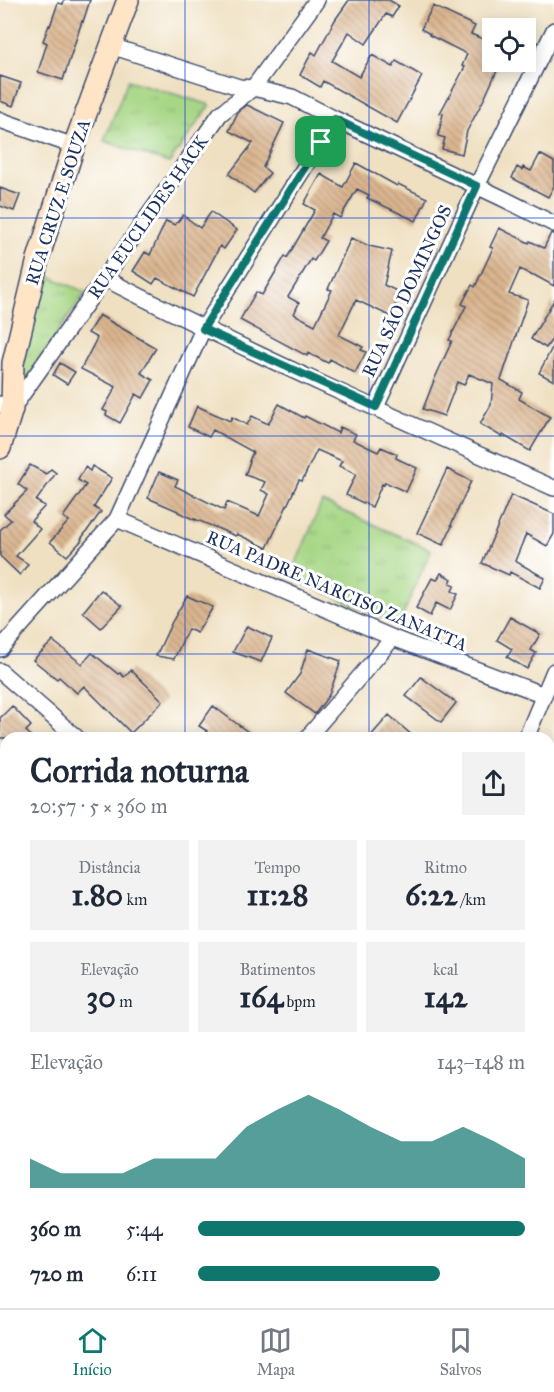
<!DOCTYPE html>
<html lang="pt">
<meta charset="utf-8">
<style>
:root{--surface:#fff;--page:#f2f2f3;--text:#1f2937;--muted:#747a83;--line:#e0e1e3;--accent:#0f766e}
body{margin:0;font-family:"IM FELL Great Primer",serif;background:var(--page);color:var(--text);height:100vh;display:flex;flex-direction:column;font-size:22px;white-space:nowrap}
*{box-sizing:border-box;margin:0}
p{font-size:20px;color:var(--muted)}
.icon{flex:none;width:33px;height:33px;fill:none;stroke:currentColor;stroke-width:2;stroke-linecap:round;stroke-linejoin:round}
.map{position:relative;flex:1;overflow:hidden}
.drawer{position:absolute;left:0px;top:732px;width:555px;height:576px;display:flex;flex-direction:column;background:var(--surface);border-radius:18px 18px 0 0;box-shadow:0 3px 15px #0003}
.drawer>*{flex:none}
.tools{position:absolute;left:482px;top:18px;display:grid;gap:12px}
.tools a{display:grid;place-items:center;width:54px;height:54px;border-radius:0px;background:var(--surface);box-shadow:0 3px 15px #0003;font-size:30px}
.pin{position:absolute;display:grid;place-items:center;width:51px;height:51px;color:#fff;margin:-26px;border-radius:12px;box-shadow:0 3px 9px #0006}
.round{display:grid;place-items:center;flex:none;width:63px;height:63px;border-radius:0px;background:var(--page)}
.head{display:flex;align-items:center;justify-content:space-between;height:102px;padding:0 30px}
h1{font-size:33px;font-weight:800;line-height:45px}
.metrics{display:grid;grid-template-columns:repeat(3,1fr);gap:9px;height:102px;padding:6px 30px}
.metrics div{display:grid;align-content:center;border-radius:0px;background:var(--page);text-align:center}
.metrics b{font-size:30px;font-weight:800}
.metrics small{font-size:16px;font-weight:400}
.metrics p{font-size:16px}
.chart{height:168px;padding:12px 30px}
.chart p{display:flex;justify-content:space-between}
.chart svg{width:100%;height:108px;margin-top:6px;fill:var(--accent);opacity:.7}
ul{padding:0 30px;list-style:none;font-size:20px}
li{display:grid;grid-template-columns:96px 72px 1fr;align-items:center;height:45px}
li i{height:15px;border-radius:8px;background:var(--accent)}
.dock{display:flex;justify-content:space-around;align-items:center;height:84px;border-top:2px solid var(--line);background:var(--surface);font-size:16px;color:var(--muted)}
.dock a{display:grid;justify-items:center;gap:3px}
.dock .selected{color:var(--accent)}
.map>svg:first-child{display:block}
</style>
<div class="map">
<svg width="554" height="1308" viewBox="0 0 554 1308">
<defs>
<pattern id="grass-tufts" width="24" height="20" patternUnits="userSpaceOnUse" patternTransform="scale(1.5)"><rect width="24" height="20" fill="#a7d786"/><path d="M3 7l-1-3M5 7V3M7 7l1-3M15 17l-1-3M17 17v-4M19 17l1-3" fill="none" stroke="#8fb976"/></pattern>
<pattern id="building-back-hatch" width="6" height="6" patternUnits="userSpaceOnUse" patternTransform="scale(1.5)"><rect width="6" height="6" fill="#dbb68f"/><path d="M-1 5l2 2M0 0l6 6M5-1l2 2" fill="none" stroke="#b19478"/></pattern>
</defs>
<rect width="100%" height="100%" fill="#fff"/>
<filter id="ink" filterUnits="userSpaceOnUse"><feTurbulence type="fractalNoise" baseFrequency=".0167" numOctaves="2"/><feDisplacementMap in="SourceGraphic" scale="12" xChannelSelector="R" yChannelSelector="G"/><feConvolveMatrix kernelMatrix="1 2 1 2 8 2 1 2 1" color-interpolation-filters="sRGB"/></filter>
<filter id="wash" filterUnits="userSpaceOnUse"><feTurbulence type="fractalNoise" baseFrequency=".008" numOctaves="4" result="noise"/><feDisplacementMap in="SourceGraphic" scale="24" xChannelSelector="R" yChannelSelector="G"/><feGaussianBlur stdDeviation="1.35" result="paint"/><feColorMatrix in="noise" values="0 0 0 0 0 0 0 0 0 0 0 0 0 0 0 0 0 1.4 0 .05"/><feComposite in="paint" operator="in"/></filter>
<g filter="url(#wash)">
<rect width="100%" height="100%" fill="#efe0c1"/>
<path fill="url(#grass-tufts)" stroke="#618372" stroke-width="1.5" d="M128 80 210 105 169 163 104 141Z
M44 274 85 292 13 400Z
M322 502 431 550 399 624 290 577Z"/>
<g id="blocks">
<path fill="url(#building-back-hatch)" d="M64 0H90L83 22 82 21 63 80 38 72 47 43 43 41 49 25 50 26 58 3 63 4Z
M349 0H389L399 6 392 17 386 14 366 44 349 32 332 61 359 77 372 55 393 67 396 61 422 76 397 123 323 81 320 87 300 75 312 52 316 55 335 20Z
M433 6 475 26 471 34 492 43V62H501L485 97 467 131 462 154 442 149 445 138 438 136 443 114 440 113 465 67 462 66 467 54 429 35 430 34 421 29Z
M0 76 21 83 13 106 0 101Z
M247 105 284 123 263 167 270 173 254 193 229 174 253 143 229 131 238 112Z
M540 154 554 162V186L548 197 512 178 517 167 522 170 523 167 531 171Z
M356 163 397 186 398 184 427 198 416 221 367 198 369 195 357 189 340 218 333 214 320 238 326 241 314 261 311 259 288 297 299 303 294 314 315 325 332 290 328 289 351 238 369 246 392 251 384 285 401 293 390 316 356 300 339 335 363 347 361 350 366 352 355 373 330 359 328 363 308 353 307 356 240 320 256 292 262 295 285 256 287 258 315 210 304 204 321 174 343 187Z
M0 188 20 195 14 211 0 206Z
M211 212 237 230 224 249 220 246 193 297 157 278 153 284 133 271 145 252 150 255 166 221 175 225 183 215 200 228Z
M499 228 529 243 530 241 544 248 551 233 554 234V286L534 275 533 276 520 269 509 294 528 300 501 380 522 392 519 399 550 417 530 451 503 435 502 437 480 424 491 405 493 384 469 374 464 385 457 382 444 416 423 409 435 378 452 341 449 340 466 306 462 304 472 285 475 287 493 248 490 247Z
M554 300V336L546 348 531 339Z
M99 315 156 348 141 373 153 380 143 398 136 394 120 423 106 415 107 412 103 410 116 387 81 369 97 338 88 333Z
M554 344V381L539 373Z
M60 363 75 372 67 384 53 375Z
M279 404 304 418 305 416 338 433 340 427 356 434 353 440 378 452 381 447 397 454 396 458 417 468 406 492 385 482 384 485 382 484 372 507 346 495 356 474 339 466 342 461 317 450 302 481 299 480 267 548 237 534 236 536 195 519V520L178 512V511L148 498 159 472 178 480 175 486 224 510 227 502 259 516 269 494 261 490 265 482 245 475 250 461H249L253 452 213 430 209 437 188 427 197 406 230 421 232 417 247 425 252 416 268 424Z
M30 465 46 474 51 469 56 473 36 501 45 506 31 521 40 529 16 556 28 564 20 575 0 556V530L11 520 4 514 27 491 18 484Z
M92 466 112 478 94 507 101 512 81 539 82 540 67 556 50 542 69 521 63 517 86 485 78 480 85 467 90 471Z
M447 469 471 481 451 525 452 526 443 545 417 533Z
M511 495 554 514V534L547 546 526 534 515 561 545 578 540 588 510 572 509 575 482 563Z
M441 573 452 579 450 583 455 585 452 591 458 594 450 610 436 603 430 616 416 608 432 578 437 580Z
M101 590 122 606 101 628 83 612Z
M187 596 213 607 197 633 188 629 174 659 156 656 172 622Z
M510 617 540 634 531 650 536 653 527 669 507 657 512 649 497 640Z
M247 626 272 638 261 662 233 652Z
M53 641 82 664 92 653 118 674 120 673 124 677 131 670 163 701 131 733 84 686 77 693 59 677 57 679 33 660Z
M308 649 341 661 329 695 315 714 286 693 300 674Z
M421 677 456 703 441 722 406 696Z
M12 706 31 726 26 731 33 738H0V718Z
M213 706 256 738H200L207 731 199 726Z
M389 715 415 738H369Z"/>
</g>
</g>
<g filter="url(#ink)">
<use href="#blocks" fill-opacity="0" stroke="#3b4a6d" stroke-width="1.5"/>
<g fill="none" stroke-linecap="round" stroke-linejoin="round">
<g stroke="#3b4a6d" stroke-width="10">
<path id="lane" d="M549 778 554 781"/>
</g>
<g stroke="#3b4a6d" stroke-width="18">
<path id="street" d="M111 46 239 87 253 88 292 97 335 119 502 198 554 224
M0 120 74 146
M104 278C251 354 403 421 554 488
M0 404 12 409 220 114 253 88 317 0
M376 407 477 186 554 30
M117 519 393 638 544 695
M0 649 117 519 203 329 335 119
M0 671 77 738
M307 738 393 638
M526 738 554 671
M0 944 6 949
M0 1145H6
M549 1202 554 1192
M248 1302 257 1308
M13 1308 14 1302"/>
</g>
<g stroke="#3b4a6d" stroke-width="24">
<path id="secondary" d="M0 448 12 409 13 363 38 259 74 146 128 0
M0 1022 6 1024
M0 1057 6 1059
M549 1275 554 1277
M547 1302 554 1305"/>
</g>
<use href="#lane" stroke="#fff" stroke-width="8"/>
<use href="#street" stroke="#fff" stroke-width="15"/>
<use href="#secondary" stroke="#ffe4c6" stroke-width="21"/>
</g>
</g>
<g fill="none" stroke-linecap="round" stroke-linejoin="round" filter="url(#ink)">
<g stroke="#fff" stroke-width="12">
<path id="route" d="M335 119 477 186 376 407 203 329Z"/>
</g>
<use href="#route" stroke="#0f766e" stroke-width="8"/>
</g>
<path fill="none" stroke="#1d4ed8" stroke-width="1.5" stroke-opacity="0.55" d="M185 0V738M369 0V738M0 218H554M0 436H554M0 654H554M0 872H6M549 872H554M0 1090H6M549 1090H554M185 1302V1308M369 1302V1308"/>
<g text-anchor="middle" stroke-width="6" stroke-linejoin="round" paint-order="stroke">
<g font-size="18" fill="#1b2f5e" stroke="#fff">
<text transform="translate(58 202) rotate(-72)" y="6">RUA CRUZ E SOUZA</text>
<text transform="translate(148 217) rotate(-55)" y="6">RUA EUCLIDES HACK</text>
<text transform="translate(407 291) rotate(-65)" y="6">RUA SÃO DOMINGOS</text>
<text transform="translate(337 591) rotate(23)" y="6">RUA PADRE NARCISO ZANATTA</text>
</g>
</g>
</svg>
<div class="tools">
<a><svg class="icon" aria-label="locate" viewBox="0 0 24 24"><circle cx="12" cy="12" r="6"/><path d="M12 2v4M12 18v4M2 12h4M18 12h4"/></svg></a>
</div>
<div class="pin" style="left:321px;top:142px;background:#1e9e55"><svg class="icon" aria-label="arrive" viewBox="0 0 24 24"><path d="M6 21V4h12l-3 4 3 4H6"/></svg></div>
<section class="drawer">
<div class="head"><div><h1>Corrida noturna</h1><p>20:57 · 5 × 360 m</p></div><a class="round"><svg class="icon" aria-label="share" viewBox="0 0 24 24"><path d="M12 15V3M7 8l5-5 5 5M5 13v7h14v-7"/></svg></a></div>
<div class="metrics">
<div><p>Distância</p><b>1.80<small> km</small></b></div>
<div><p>Tempo</p><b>11:28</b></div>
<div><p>Ritmo</p><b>6:22<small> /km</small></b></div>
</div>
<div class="metrics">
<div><p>Elevação</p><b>30<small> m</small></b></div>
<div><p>Batimentos</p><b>164<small> bpm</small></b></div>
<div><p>kcal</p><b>142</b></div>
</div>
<div class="chart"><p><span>Elevação</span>143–148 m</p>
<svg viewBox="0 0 160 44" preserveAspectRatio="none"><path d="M0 44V32L10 38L20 38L30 38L40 32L50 32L60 32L70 19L80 12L90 6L100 12L110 19L120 25L130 25L140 19L150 25L160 32V44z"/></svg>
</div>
<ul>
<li><b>360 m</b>5:44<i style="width:100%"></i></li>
<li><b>720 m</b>6:11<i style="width:74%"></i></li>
</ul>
</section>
</div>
<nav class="dock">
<a class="selected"><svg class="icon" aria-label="home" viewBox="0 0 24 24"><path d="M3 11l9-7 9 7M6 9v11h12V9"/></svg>Início</a>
<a><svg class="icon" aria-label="map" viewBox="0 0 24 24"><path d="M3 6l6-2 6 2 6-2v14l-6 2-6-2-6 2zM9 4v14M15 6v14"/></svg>Mapa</a>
<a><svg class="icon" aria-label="saved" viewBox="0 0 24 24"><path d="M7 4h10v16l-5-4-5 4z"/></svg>Salvos</a>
</nav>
